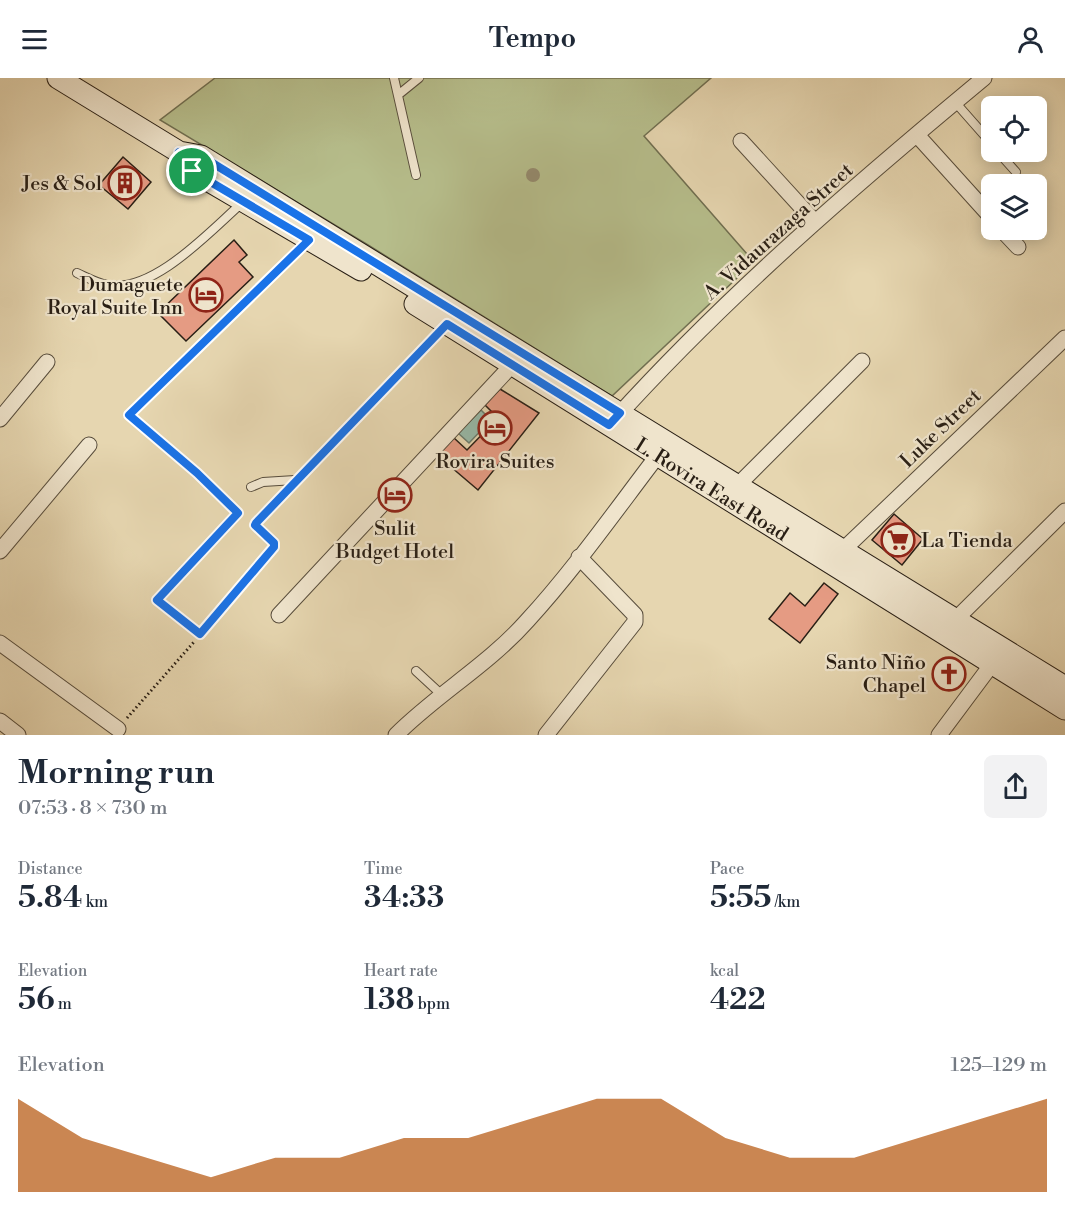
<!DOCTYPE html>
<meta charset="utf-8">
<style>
:root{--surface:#fff;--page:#f2f2f3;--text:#1f2937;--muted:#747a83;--accent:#b45309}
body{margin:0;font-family:"Libre Bodoni",serif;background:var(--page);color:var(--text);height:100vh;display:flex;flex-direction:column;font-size:22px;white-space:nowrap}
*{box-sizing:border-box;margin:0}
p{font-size:20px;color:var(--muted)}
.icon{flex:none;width:33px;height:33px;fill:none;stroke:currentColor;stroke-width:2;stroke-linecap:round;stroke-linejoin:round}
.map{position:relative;height:657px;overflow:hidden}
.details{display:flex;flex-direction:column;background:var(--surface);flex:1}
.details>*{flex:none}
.tools{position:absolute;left:981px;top:18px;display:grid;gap:12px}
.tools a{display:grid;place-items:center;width:66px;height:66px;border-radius:9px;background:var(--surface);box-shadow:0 3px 15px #0003;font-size:30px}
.pin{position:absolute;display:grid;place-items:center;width:51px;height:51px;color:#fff;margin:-26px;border:3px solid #fff;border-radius:50%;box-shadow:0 2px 6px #0007}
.round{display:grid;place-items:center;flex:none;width:63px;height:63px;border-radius:9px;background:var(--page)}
.summary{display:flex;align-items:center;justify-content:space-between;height:102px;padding:0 18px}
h1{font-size:33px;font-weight:600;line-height:45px}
.figures{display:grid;grid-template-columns:repeat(3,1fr);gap:9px;height:102px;padding:6px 18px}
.figures div{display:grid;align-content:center}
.figures b{font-size:30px;font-weight:600}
.figures small{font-size:16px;font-weight:400}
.figures p{font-size:16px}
.chart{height:168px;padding:12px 18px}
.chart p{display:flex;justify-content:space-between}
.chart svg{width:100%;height:108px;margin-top:6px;fill:var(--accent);opacity:.7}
header{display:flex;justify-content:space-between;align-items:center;height:78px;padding:0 18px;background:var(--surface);font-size:27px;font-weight:600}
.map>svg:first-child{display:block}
</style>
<header><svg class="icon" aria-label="menu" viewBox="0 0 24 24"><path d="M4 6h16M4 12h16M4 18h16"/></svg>Tempo<svg class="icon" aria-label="person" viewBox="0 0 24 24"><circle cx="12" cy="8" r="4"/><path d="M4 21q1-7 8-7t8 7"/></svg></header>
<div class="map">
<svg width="1065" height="657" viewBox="0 0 1065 657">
<rect width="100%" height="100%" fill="#e6d6b0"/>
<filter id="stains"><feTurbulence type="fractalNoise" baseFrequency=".00333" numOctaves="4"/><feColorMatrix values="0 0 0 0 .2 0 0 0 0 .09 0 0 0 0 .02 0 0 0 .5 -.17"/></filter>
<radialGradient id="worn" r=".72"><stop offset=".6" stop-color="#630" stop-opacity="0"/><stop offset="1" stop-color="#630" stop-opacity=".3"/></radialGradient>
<path fill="#b6bd8b" stroke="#706e50" stroke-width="1.5" d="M215 0H711L644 58 754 184 612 318 368 167 160 42Z"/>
<path fill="#97b9a8" stroke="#6b7b6d" stroke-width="1.5" d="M481 332 491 342 469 365 458 355Z"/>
<path fill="#e59b83" stroke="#291f15" stroke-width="1.5" d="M123 79 151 104 128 131 99 107Z
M234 162 247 177 239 184 253 199 186 263 158 235Z
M500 311 539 335 478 412 437 377 454 360 467 372 498 340 485 327Z
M894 436 923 461 902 487 872 462Z
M824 505 838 516 800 565 769 541 790 515 805 528Z"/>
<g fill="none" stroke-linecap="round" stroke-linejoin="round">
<g stroke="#584d3c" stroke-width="10">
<path id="service" d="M394 0 416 97
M398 17 419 0
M955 24 992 66
M998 74 1016 94
M77 195C86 199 97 205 107 207 153 216 210 153 242 125
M251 409 263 404 295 402
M200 556 274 469V465L255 447 256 445 446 247
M416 593 442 617"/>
</g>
<g stroke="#584d3c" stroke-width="17">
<path id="minor" d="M917 57 992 140
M741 63 815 144
M1002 152 1018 169
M0 341 47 284
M614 342C727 217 855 107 984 0
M739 406 862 283
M844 471 1065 260
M0 473 89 367
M279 537 512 287
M955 542 1065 433
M0 565 118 651
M0 643 18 657
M396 657C437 616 488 587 527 543 573 493 616 432 658 377
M546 657 635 544V537L579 479
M939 657 992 586"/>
</g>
<g stroke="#291f15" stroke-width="23">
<path id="secondary" d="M58 0 179 74 201 78 1065 609
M179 74 192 93 361 192
M415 226 1065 631"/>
</g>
<path stroke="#291f15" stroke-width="3" stroke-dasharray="1.5 3" stroke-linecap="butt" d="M192 549 157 522 238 436 197 395 129 337 295 176
M127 640 194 564"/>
<use href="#service" stroke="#efe4cc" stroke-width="8"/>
<use href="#minor" stroke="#efe4cc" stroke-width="15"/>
<use href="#secondary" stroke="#efe4cc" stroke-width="21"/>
</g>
<circle fill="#958b6e" cx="533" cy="97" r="7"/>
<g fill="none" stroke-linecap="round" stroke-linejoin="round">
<g stroke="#fff" stroke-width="12">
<path id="route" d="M179 74 201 78 620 335 609 347 447 246 256 445 255 447 274 465V469L200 556 157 522 238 435 197 395 129 337 309 162 192 93Z"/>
</g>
<use href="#route" stroke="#1a73e8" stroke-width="8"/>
</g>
<defs>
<g id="building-ring" transform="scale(1.725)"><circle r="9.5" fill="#efe4cc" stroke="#8f2418" stroke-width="1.5"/><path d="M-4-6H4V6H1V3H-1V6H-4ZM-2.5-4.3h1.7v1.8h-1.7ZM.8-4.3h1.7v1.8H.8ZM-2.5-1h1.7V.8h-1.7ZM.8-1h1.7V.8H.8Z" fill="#8f2418"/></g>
<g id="hotel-ring" transform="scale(1.725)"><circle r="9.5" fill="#efe4cc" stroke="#8f2418" stroke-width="1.5"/><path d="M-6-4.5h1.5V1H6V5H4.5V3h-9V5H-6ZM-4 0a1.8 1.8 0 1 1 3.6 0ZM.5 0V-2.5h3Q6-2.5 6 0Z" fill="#8f2418"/></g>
<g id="supermarket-ring" transform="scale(1.725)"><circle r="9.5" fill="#efe4cc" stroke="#8f2418" stroke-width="1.5"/><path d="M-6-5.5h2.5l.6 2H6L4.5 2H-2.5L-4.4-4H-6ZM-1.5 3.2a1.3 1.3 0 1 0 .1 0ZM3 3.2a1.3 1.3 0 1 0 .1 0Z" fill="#8f2418"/></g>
<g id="church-ring" transform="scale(1.725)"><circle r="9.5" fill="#efe4cc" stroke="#8f2418" stroke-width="1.5"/><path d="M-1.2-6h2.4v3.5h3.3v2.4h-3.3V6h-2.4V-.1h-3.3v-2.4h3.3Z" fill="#8f2418"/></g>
</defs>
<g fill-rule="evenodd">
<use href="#building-ring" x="125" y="105"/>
<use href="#hotel-ring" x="206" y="217"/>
<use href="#hotel-ring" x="495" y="350"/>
<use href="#hotel-ring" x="395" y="417"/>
<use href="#supermarket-ring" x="898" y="462"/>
<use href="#church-ring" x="949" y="596"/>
</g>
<g text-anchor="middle" stroke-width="4.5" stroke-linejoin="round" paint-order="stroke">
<g font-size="20" fill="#291f15" stroke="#efe4cc" text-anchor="end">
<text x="102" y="112">Jes &amp; Sol</text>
<text x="183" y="213">Dumaguete<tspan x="183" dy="23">Royal Suite Inn</tspan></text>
<text x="495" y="390" text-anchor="middle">Rovira Suites</text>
<text x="395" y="457" text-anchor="middle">Sulit<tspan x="395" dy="23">Budget Hotel</tspan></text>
<text x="921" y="469" text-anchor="start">La Tienda</text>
<text x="926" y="591">Santo Niño<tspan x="926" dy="23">Chapel</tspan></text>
</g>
<g font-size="20" fill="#291f15" stroke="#efe4cc">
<text transform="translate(778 153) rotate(-42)" y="7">A. Vidaurazaga Street</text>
<text transform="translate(940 350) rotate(-44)" y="7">Luke Street</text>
<text transform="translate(712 411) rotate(32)" y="7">L. Rovira East Road</text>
</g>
</g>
<rect width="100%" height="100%" filter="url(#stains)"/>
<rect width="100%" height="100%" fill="url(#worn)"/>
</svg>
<div class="tools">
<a><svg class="icon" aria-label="locate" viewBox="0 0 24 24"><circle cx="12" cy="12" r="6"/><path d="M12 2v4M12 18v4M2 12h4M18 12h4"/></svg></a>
<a><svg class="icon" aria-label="layers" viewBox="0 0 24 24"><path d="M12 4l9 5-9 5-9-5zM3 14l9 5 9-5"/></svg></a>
</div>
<div class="pin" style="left:192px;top:93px;background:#1e9e55"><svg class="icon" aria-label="arrive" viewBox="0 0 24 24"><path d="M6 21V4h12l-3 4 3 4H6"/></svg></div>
</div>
<section class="details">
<div class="summary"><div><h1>Morning run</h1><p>07:53 · 8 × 730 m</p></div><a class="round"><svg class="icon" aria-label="share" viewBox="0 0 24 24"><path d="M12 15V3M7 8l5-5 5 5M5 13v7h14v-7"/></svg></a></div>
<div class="figures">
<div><p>Distance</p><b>5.84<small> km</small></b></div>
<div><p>Time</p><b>34:33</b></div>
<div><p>Pace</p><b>5:55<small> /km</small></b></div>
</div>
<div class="figures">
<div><p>Elevation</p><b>56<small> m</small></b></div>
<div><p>Heart rate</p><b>138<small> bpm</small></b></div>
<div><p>kcal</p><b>422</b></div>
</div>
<div class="chart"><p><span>Elevation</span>125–129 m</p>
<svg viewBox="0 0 160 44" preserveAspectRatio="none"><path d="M0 44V6L10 22L20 30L30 38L40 30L50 30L60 22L70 22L80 14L90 6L100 6L110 22L120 30L130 30L140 22L150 14L160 6V44z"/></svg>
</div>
</section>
